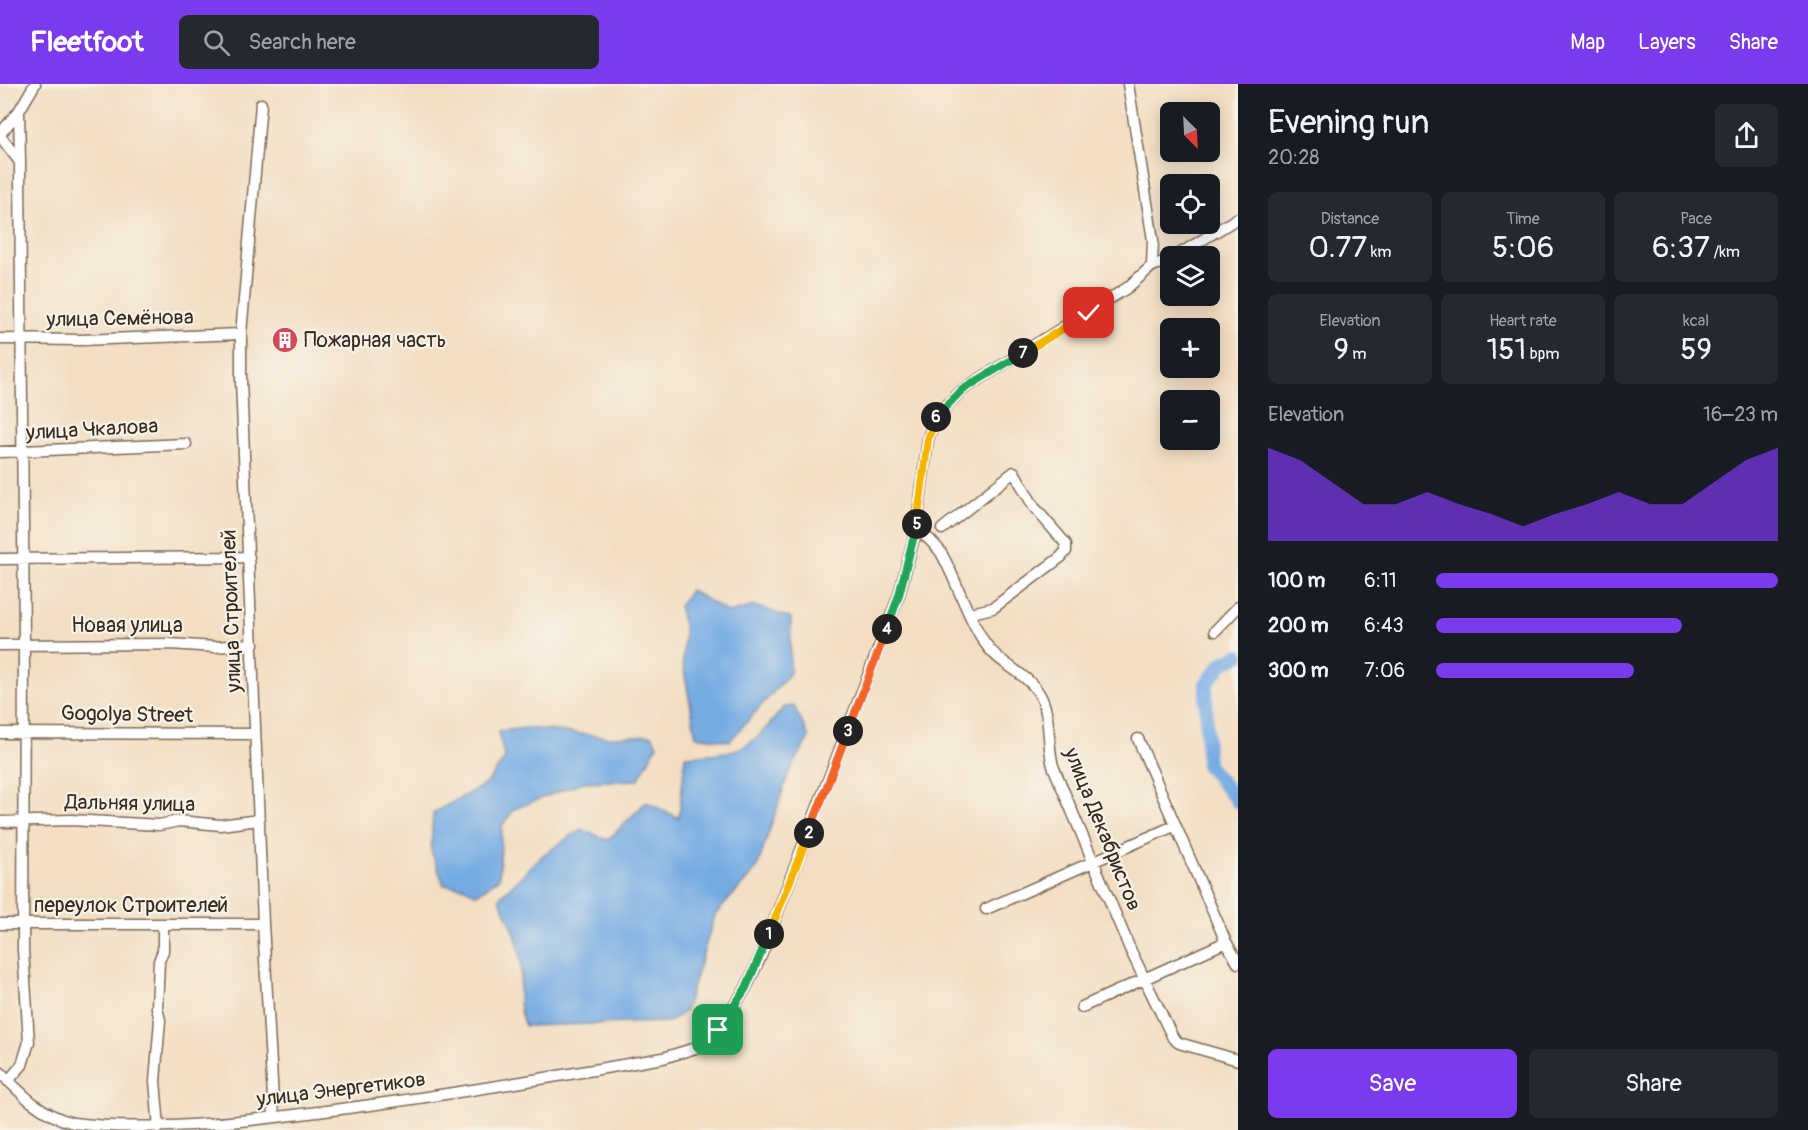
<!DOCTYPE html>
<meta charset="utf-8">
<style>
:root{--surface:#171b24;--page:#242831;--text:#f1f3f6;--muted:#9ea1a6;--accent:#7c3aed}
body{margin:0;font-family:Pangolin,sans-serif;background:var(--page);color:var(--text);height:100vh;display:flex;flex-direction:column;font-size:22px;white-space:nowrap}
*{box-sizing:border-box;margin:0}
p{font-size:20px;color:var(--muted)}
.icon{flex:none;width:33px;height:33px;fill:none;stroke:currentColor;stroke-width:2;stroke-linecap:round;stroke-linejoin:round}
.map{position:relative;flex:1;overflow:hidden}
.sheet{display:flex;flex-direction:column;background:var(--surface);width:570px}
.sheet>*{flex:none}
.needle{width:39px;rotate:156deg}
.buttons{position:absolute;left:1160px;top:18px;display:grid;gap:12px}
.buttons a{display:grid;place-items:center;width:60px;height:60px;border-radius:9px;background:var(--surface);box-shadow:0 3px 15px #0003;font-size:30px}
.pin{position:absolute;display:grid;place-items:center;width:51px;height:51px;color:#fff;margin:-26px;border-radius:12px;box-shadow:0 3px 9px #0006}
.km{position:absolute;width:30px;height:30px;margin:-15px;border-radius:50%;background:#222;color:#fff;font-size:16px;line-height:30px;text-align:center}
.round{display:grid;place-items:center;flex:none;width:63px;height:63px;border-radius:9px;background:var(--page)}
.overview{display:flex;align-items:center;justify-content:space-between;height:102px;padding:0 30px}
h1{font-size:33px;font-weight:600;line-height:45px}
.metrics{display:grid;grid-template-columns:repeat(3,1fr);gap:9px;height:102px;padding:6px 30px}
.metrics div{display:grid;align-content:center;border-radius:9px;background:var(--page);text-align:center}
.metrics b{font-size:30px;font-weight:600}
.metrics small{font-size:16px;font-weight:400}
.metrics p{font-size:16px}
.chart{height:168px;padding:12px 30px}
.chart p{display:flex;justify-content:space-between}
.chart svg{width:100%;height:108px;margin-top:6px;fill:var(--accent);opacity:.7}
.action{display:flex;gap:12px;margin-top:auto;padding:12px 30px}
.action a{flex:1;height:69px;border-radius:9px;background:var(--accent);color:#fff;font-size:24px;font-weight:600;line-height:69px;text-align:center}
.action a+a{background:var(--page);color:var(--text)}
ul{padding:0 30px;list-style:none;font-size:20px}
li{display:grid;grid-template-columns:96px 72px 1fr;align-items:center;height:45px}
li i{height:15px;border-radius:8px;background:var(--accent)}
header{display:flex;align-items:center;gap:36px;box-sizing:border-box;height:84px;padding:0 30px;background:var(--accent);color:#fff}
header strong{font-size:28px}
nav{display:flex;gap:33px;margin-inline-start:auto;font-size:21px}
.search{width:420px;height:54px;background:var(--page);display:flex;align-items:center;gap:15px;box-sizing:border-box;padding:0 21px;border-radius:9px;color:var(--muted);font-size:22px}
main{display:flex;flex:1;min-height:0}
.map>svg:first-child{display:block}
</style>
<header>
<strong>Fleetfoot</strong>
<div class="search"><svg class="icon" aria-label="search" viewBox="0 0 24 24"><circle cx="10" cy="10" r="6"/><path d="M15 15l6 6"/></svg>Search here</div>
<nav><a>Map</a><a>Layers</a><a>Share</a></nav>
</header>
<main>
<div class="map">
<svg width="1238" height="1046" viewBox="0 0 1238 1046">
<rect width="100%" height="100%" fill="#f7f3e8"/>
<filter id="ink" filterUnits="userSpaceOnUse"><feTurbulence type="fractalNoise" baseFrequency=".0167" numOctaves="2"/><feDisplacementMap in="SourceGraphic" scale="12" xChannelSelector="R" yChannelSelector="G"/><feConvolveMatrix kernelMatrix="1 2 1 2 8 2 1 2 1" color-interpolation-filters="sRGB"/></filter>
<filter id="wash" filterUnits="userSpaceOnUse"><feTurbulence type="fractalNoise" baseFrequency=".008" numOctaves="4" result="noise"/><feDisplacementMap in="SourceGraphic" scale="24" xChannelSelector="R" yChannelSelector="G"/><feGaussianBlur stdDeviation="1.35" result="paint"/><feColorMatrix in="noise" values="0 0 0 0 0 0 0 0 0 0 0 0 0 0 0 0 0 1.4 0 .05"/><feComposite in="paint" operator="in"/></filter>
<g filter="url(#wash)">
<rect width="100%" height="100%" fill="#f3dec2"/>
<path fill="#74abe3" stroke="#586a80" stroke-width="1.5" d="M690 506 729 529 755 522 791 534 790 589 730 657 696 652 683 580 684 546 679 523Z
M794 622 809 653 788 691 757 784 715 831 685 927 669 938 525 942C514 918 522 902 521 877 519 854 509 835 499 814L543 771 581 745 608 756 646 718 679 734 685 672C742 668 747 669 784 623Z
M528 644 609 653 652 651 657 661 638 696 583 698 514 725 502 742 499 794 477 810 463 803 444 801 431 767 433 729 486 700 505 675 498 647Z"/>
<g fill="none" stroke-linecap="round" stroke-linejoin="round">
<path stroke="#74abe3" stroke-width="14" d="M1238 572 1223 579 1206 600 1207 681 1238 718"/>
</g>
</g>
<g filter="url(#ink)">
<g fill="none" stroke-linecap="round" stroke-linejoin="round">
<g stroke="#7b6957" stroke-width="13">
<path id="minor" d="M1128 0 1153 156 1152 182
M261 20 241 250V296L263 840 274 1033
M19 27 20 78
M0 50 19 27 35 0
M0 52 20 78V89L24 559 23 866 29 958 22 981 8 997
M1176 172 1238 134
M0 255 81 256 241 250
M0 368 186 360
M942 445 1014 388 1034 423 1066 460V467L1061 473 993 524 971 529
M916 446 929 455 940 467C957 496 966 531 985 559 999 581 1029 589 1041 613 1051 633 1047 660 1053 682L1130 865 1173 954 1179 959 1238 976
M0 475 249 473
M1215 547 1238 523
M0 561 170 560 215 563 253 560
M0 649 254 650
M1138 655 1226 858 1238 879
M0 738 71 736 159 741 179 737 220 741 259 736
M986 825 1174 742
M0 840H263
M1082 923 1226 858
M0 988C22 1011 42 1031 73 1039 129 1046 193 1042 250 1036 388 1021 525 998 663 974L699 963 718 946 746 904 762 869 899 511 916 446 928 355 936 332 962 306 1127 204 1152 182 1170 176
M159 1044 155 997 160 936 157 924 159 877 163 867V840"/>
</g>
<use href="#minor" stroke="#fff" stroke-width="10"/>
</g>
</g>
<g fill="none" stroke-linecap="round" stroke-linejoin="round" filter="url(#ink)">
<g stroke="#fff" stroke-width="12">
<path id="split-1" d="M718 946 746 904 769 850"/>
</g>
<g stroke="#fff" stroke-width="12">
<path id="split-2" d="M769 850 809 749"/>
</g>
<g stroke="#fff" stroke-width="12">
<path id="split-3" d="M809 749 848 647"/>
</g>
<g stroke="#fff" stroke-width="12">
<path id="split-4" d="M848 647 887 545"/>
</g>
<g stroke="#fff" stroke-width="12">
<path id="split-5" d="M887 545 899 511 917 440"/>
</g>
<g stroke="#fff" stroke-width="12">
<path id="split-6" d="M917 440 928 355 936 333"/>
</g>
<g stroke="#fff" stroke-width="12">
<path id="split-7" d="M936 333 962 306 1023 269"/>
</g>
<g stroke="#fff" stroke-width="12">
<path id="split-8" d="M1023 269 1089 229"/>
</g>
<use href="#split-1" stroke="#22a559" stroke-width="8"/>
<use href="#split-2" stroke="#f5b400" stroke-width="8"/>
<use href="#split-3" stroke="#f0652b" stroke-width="8"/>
<use href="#split-4" stroke="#f0652b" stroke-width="8"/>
<use href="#split-5" stroke="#22a559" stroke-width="8"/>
<use href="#split-6" stroke="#f5b400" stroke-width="8"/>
<use href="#split-7" stroke="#22a559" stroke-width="8"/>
<use href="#split-8" stroke="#f5b400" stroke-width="8"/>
</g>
<defs>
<g id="building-disc" transform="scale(1.35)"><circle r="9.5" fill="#d1495b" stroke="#f7f3e8"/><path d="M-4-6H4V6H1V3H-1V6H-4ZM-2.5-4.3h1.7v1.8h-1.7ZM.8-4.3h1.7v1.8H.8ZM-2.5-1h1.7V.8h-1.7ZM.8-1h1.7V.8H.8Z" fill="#fff"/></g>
</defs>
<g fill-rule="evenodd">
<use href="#building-disc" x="285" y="256"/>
</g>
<g text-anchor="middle" stroke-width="4.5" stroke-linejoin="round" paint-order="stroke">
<g font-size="21" fill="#3b2a1e" stroke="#f7f3e8">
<text transform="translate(120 234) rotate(-1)" y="7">улица Семёнова</text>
<text transform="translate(92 345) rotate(-3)" y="7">улица Чкалова</text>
<text transform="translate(231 527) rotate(-92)" y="7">улица Строителей</text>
<text x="127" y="548">Новая улица</text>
<text transform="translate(127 630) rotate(1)" y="7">Gogolya Street</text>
<text transform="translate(130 719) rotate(1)" y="7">Дальняя улица</text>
<text transform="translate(1103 745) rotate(68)" y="7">улица Декабристов</text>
<text x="131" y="828">переулок Строителей</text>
<text transform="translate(341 1005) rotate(-7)" y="7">улица Энергетиков</text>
</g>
<g font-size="21" fill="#3b2a1e" stroke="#f7f3e8" text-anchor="start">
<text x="304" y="263">Пожарная часть</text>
</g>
</g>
</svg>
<div class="buttons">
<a><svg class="needle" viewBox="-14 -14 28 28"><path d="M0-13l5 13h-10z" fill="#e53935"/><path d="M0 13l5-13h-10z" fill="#9ea1a6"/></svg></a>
<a><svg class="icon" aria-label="locate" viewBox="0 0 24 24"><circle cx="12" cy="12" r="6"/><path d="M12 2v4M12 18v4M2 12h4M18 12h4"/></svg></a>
<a><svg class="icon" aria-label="layers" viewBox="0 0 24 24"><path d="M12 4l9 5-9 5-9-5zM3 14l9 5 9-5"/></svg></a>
<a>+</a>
<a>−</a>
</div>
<div class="pin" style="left:718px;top:946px;background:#1e9e55"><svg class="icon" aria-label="arrive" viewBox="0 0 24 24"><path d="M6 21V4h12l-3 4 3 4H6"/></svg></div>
<div class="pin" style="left:1089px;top:229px;background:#d93025"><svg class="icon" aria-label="check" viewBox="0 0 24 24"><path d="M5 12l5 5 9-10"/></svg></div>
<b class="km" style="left:769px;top:850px">1</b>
<b class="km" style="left:809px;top:749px">2</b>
<b class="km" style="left:848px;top:647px">3</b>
<b class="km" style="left:887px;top:545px">4</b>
<b class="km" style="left:917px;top:440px">5</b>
<b class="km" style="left:936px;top:333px">6</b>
<b class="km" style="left:1023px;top:269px">7</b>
</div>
<section class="sheet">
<div class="overview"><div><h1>Evening run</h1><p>20:28</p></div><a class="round"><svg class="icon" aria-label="share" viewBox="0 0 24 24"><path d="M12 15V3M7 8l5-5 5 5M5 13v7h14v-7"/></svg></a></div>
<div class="metrics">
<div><p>Distance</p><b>0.77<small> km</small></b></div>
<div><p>Time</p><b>5:06</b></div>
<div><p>Pace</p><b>6:37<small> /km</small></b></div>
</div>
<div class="metrics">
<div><p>Elevation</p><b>9<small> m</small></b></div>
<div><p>Heart rate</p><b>151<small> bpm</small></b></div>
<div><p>kcal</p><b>59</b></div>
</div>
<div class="chart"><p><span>Elevation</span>16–23 m</p>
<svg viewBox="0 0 160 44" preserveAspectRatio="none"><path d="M0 44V6L10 11L20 20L30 29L40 29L50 24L60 29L70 33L80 38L90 33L100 29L110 24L120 29L130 29L140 20L150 11L160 6V44z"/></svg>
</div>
<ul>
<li><b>100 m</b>6:11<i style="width:100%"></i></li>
<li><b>200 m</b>6:43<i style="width:72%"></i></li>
<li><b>300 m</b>7:06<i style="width:58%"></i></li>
</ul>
<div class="action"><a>Save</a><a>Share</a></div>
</section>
</main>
